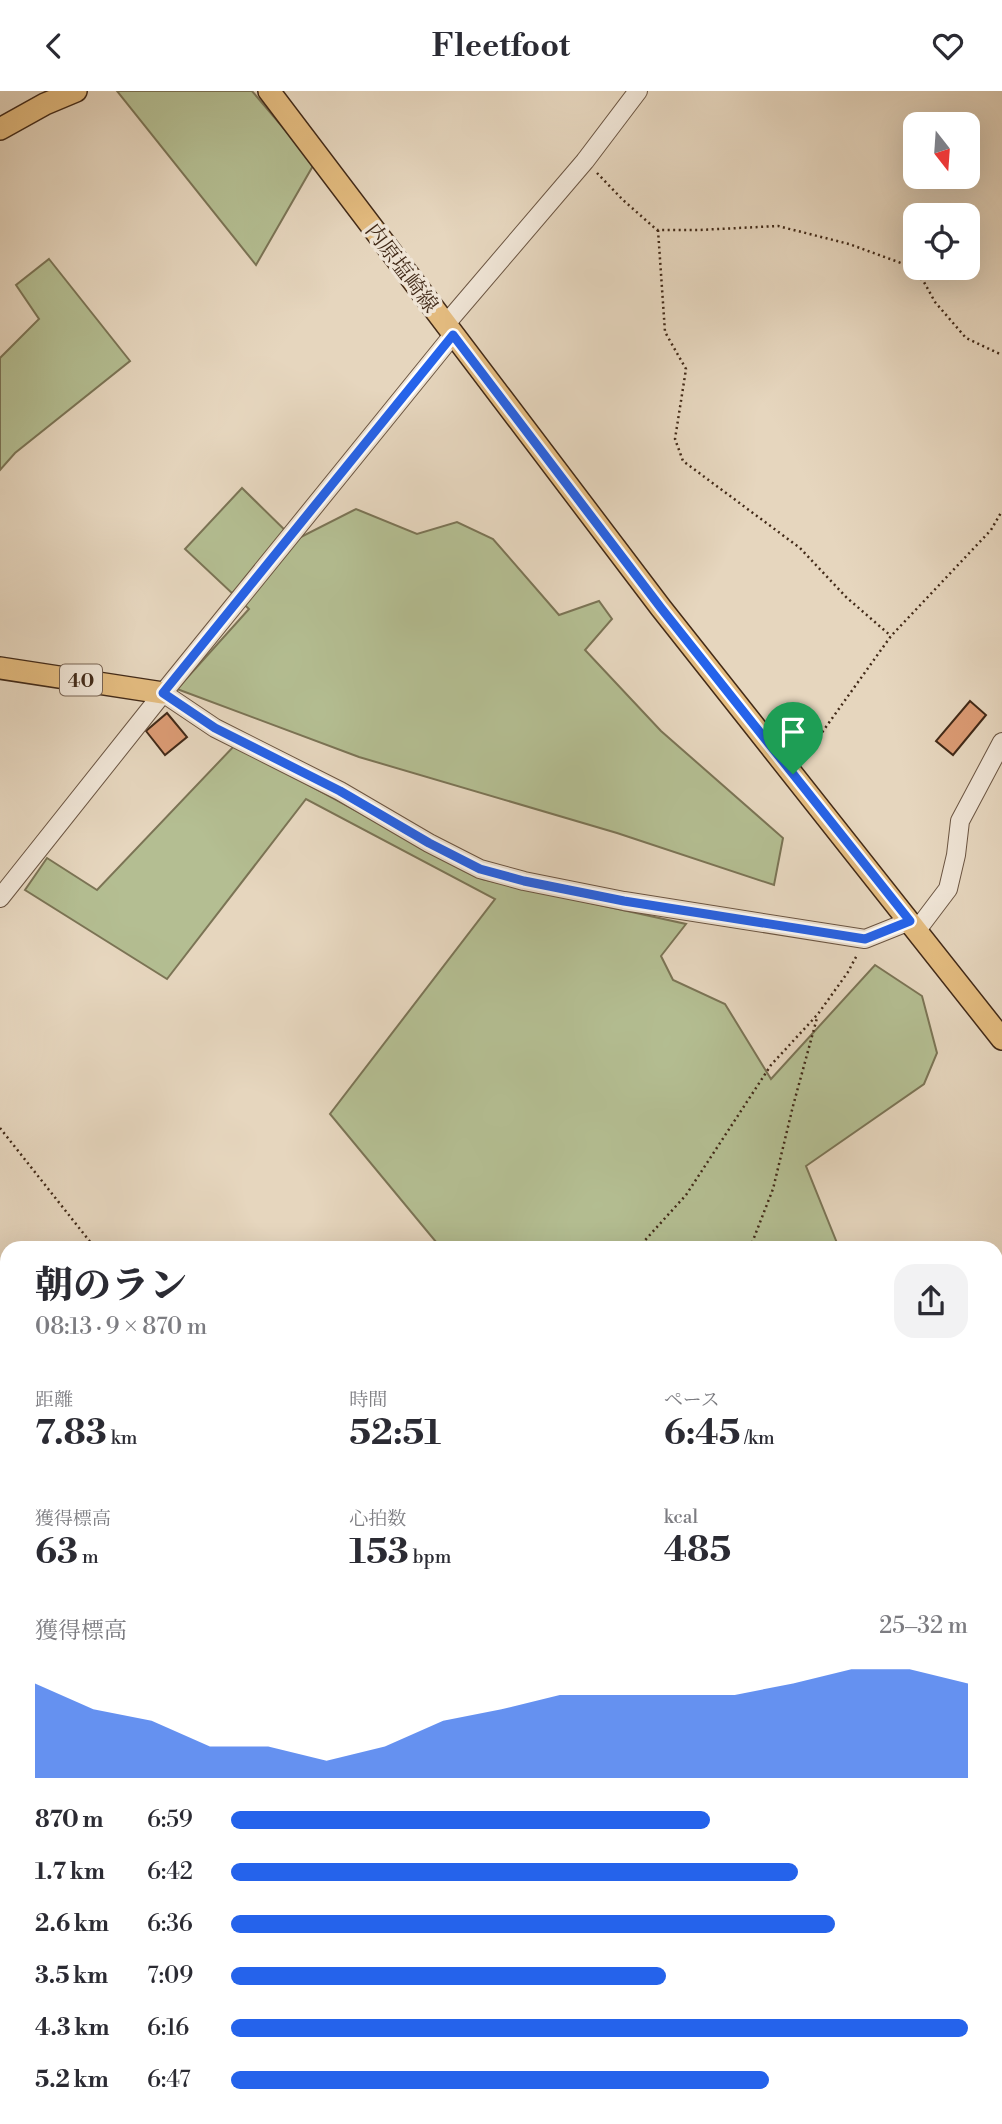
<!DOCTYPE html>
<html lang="ja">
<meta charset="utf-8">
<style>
:root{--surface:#fff;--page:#f2f2f3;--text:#2b2b33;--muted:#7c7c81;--accent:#2563eb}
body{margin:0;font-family:"Libre Bodoni","Noto Serif JP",serif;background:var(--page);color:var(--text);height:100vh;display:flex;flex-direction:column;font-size:26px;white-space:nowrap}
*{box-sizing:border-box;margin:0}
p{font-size:23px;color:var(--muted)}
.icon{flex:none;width:38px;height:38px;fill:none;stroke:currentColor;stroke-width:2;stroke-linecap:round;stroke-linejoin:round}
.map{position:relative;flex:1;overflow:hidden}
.details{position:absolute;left:0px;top:1150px;width:1003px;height:884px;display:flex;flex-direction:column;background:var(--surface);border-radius:21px 21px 0 0;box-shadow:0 7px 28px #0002}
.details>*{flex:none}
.needle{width:46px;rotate:163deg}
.buttons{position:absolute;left:903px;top:21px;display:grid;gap:14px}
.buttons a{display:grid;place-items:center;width:77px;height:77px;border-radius:14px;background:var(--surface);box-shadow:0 7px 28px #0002;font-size:35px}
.pin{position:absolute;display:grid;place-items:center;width:60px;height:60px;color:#fff;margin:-72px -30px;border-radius:50% 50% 50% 0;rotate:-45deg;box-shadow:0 0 7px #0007}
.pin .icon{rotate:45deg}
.round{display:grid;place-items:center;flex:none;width:74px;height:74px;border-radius:21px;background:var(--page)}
.headline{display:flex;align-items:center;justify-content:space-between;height:119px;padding:0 35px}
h1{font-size:38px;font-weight:800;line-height:52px}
.figures{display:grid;grid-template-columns:repeat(3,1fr);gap:10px;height:119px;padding:7px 35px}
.figures div{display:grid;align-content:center}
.figures b{font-size:35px;font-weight:800}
.figures small{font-size:19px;font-weight:400}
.figures p{font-size:19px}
.chart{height:196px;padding:14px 35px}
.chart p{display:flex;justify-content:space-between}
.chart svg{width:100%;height:126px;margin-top:7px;fill:var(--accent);opacity:.7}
ul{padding:0 35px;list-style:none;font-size:23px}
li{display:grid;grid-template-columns:112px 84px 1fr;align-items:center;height:52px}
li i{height:18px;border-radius:9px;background:var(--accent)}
header{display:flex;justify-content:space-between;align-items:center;height:91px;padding:0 35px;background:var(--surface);font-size:32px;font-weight:800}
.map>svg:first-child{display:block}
</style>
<header><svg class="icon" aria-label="back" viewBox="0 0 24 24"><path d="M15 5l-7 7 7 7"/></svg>Fleetfoot<svg class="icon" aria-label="heart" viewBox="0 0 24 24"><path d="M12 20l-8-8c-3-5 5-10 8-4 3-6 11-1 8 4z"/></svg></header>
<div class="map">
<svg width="1002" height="2033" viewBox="0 0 1002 2033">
<rect width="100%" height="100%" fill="#e6d6be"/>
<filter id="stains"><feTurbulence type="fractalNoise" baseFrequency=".00286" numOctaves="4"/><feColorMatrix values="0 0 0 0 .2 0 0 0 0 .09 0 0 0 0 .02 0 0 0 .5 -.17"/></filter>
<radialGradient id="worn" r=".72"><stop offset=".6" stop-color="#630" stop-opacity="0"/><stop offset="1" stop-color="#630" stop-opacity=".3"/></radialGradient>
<path fill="#b4be92" stroke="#7b7455" stroke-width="2" d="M117 0H252L314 73 256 174Z
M49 168 130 270 15 362 0 379V267L39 228 16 194Z
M242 397 295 449 356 418 417 443 457 431 493 448 559 524 599 510 612 528 585 559 661 640 783 747 774 794 617 742 359 666 177 598 249 518 185 458Z
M235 654 482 788 686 833 661 865 673 889 725 913 771 988 875 874 922 905 937 962 924 993 806 1075 839 1157H441L330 1023 495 808 306 708 167 888 25 799 47 767 97 799Z
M7 1188V1307L0 1312V1191Z
M190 2027H291L286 2033H199Z"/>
<path fill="#db9b74" stroke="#422a18" stroke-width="2" d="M970 610 986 624 953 664 936 650Z
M167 622 187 646 165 664 146 640Z
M1002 1446V1488L996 1500V1458Z
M996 1811 1002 1813V1982L996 1981Z"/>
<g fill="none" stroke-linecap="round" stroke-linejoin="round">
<g stroke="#6b5542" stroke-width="20">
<path id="minor" d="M445 234 585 70 638 0
M163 602 215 637 340 700 429 752 480 778 524 790 624 810 865 848 910 830
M0 807 163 602 453 244
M917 839 948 798 956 764 960 730 1002 651
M996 1525 1002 1530
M996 1759 1002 1766
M88 2026 94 2033
M58 2033 66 2026
M996 2033 1002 2009"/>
</g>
<g stroke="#422a18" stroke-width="24">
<path id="major" d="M269 0 661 517 1002 948
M0 38 45 13 76 0
M0 577 163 602
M996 1222 1002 1209"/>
</g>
<g stroke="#422a18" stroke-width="27">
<path id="highway" d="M996 1682 1002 1676
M996 1712 1002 1707
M605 2033 611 2026
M637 2033 642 2026"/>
</g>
<path stroke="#422a18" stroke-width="2.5" stroke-dasharray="2 3.5" stroke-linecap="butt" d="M597 82 623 109 657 139H699L778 135 849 153 901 172 914 180 924 191 935 211 966 247 1002 264
M658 139 665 241 686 278 675 348 683 370 800 457 846 506 891 545
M803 668 891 545 991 439 1002 420
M0 1037 95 1157
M638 1157 686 1104 771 974 818 923 848 881 857 864
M750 1157 773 1098 793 1015 817 927"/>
<use href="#minor" stroke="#efe4d5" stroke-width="18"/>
<use href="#major" stroke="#e3bb7f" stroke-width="21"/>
<use href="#highway" stroke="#e3bb7f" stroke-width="24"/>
</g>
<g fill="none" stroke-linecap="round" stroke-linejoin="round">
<g stroke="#fff" stroke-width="14">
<path id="route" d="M453 244 661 517 910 830 865 848 624 810 524 790 480 778 429 752 340 700 215 637 163 602Z"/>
</g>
<use href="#route" stroke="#2563eb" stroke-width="9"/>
</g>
<g text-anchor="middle" stroke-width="7" stroke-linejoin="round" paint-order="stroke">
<rect fill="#efe4d5" stroke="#766251" stroke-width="2" x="60" y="573.5" width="42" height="31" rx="5"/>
<g font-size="19" font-weight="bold" fill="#422a18">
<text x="81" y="596">40</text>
</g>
<g font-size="21" fill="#422a18" stroke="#efe4d5">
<text transform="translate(402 177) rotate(53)" y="7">内原塩崎線</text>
</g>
</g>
<rect width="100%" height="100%" filter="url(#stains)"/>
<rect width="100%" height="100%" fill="url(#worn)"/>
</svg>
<div class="buttons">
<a><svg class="needle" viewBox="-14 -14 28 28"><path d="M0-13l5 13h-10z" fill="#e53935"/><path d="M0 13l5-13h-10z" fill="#7c7c81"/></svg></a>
<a><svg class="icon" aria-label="locate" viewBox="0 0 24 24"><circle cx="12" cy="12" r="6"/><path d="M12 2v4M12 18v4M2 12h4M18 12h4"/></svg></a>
</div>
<div class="pin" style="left:793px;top:683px;background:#1e9e55"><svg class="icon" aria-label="arrive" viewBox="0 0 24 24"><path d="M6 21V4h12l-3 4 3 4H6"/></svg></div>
<section class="details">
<div class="headline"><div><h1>朝のラン</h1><p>08:13 · 9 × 870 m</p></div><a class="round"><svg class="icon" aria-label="share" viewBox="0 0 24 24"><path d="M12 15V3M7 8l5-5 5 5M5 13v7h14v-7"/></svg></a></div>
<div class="figures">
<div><p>距離</p><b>7.83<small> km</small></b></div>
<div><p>時間</p><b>52:51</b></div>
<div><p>ペース</p><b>6:45<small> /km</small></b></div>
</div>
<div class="figures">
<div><p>獲得標高</p><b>63<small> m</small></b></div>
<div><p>心拍数</p><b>153<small> bpm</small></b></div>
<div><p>kcal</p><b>485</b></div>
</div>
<div class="chart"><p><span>獲得標高</span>25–32 m</p>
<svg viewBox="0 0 160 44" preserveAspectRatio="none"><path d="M0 44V11L10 20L20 24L30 33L40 33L50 38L60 33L70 24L80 20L90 15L100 15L110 15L120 15L130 11L140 6L150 6L160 11V44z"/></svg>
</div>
<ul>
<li><b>870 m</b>6:59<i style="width:65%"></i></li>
<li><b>1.7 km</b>6:42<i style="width:77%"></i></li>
<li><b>2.6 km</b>6:36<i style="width:82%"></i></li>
<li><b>3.5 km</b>7:09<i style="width:59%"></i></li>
<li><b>4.3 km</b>6:16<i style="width:100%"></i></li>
<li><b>5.2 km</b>6:47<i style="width:73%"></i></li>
</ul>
</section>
</div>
